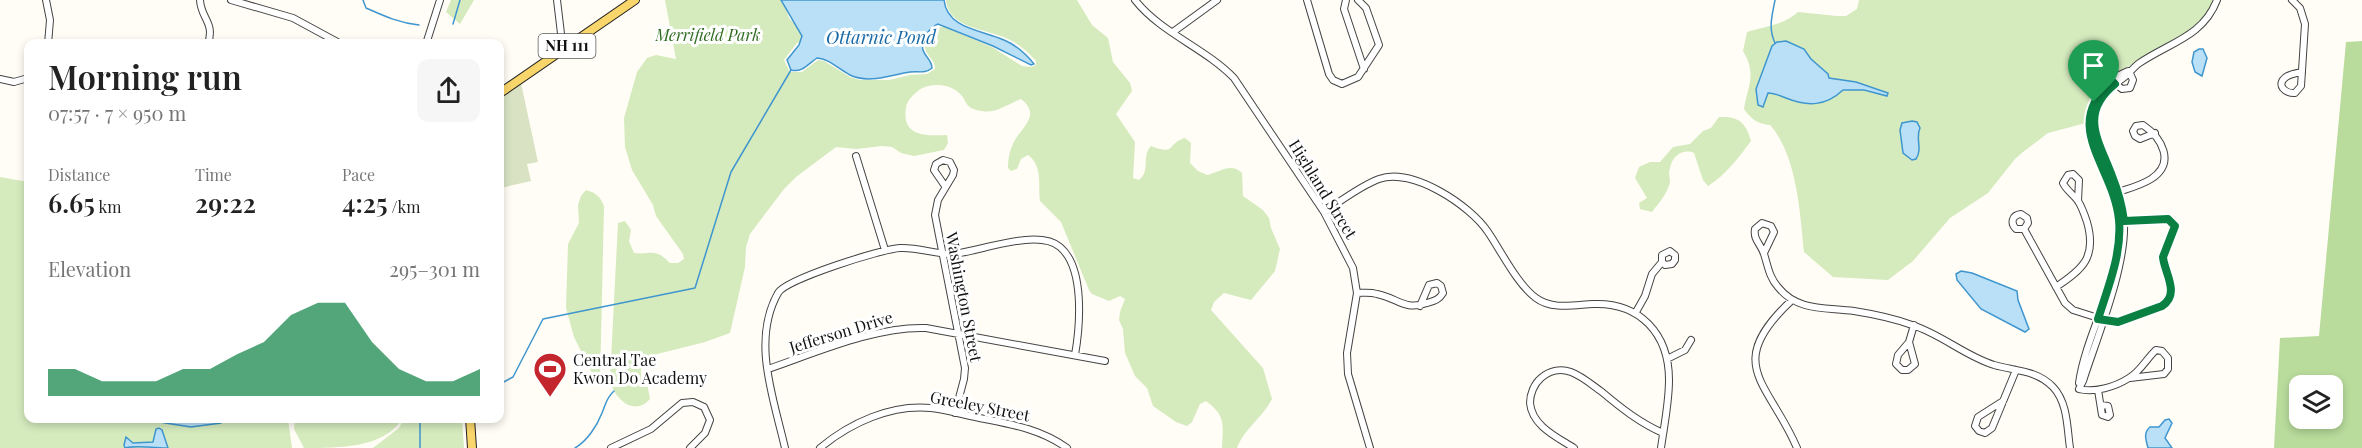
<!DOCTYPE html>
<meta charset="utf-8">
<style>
:root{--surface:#fff;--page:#f6f6f6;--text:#222;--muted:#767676;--accent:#0b8043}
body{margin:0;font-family:"Playfair Display",serif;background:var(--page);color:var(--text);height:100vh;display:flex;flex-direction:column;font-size:22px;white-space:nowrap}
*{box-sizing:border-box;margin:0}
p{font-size:20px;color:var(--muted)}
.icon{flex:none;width:33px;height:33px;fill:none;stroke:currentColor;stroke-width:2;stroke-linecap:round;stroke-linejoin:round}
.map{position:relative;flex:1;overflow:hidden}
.sheet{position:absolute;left:24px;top:39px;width:480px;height:384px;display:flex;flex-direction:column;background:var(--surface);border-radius:12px;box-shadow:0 3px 9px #0003}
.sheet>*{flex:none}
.controls{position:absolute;left:2289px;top:375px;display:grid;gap:12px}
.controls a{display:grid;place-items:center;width:54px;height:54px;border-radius:12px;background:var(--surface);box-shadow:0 3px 9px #0003;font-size:30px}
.pin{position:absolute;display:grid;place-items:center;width:51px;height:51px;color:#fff;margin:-62px -26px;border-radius:50% 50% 50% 0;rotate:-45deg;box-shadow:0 0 6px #0007}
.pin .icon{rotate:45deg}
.round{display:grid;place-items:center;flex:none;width:63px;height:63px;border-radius:12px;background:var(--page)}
.summary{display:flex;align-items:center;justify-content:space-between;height:102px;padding:0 24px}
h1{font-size:33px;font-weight:600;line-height:45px}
.metrics{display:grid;grid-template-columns:repeat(3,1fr);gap:9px;height:102px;padding:6px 24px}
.metrics div{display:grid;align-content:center}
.metrics b{font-size:26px;font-weight:600}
.metrics small{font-size:16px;font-weight:400}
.metrics p{font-size:16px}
.chart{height:168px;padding:12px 24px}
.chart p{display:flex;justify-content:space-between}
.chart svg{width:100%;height:108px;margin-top:6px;fill:var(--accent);opacity:.7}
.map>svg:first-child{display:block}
</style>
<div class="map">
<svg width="2362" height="448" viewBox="0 0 2362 448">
<rect width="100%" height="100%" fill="#fffdf5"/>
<path fill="#d5ebbd" d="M451 0H474L460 24 446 12Z
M665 0H783L789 18 803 33 804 41 797 43 784 60 790 72H802L818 60 824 61 850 77 860 80H889L910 75 927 74 935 69C935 60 929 58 926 51 921 38 933 26 945 27L992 47 1022 66 1031 67 1036 65V61C1028 52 1018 43 1006 38 986 29 948 28 946 0H1077L1092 25 1108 38 1113 62 1130 83 1132 91 1116 114 1135 142 1133 178 1139 180C1151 171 1141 156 1151 146 1178 156 1165 144 1185 138L1191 143 1190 163 1198 171 1207 175C1220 172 1231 162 1242 173L1243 196 1263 210 1269 218 1271 228 1280 249 1275 271 1251 300 1224 293 1214 302 1211 310 1263 368 1272 399C1263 417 1244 429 1237 448H1222C1223 424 1226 416 1206 401L1200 404 1192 422 1187 426 1176 422 1153 406 1147 388 1135 376 1125 353 1123 329 1119 320 1120 312 1125 299 1120 296 1109 301 1092 294 1089 290 1061 222 1040 201C1038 185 1043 166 1028 155L1021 159 1017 169 1011 171 1008 168C1008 161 1009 152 1013 144 1019 129 1043 116 1021 99 1008 104 995 114 982 111 962 108 969 101 958 92 948 83 929 83 919 90 913 95 907 100 906 108 901 137 927 136 947 135L948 143 944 150 914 156 901 153 892 147 882 146 856 149 836 147 796 177 784 189 750 234 746 247 745 267 730 333 705 342 645 357 641 367V378L647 383 650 399C634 417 614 399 610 380L618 223 625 221 631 230 629 241 634 253C653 255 654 247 670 263H678L684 259 683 254 656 216 653 205 632 170 625 147 624 118 637 72 647 58 656 55 676 59Z
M1859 0H2216C2213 5 2211 12 2207 17 2175 55 2091 63 2086 123L2048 133 2023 152 2015 159 1988 193 1950 218 1913 261 1888 280 1833 277 1804 252C1800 213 1797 155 1770 125 1758 124 1751 119 1744 109 1748 85 1757 74 1743 51L1747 32C1766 26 1782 26 1798 12L1837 16H1846L1857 9Z
M1719 117C1738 116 1746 122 1751 141 1739 157 1725 176 1708 186L1703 180 1694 153C1683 148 1672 156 1670 168 1668 173 1670 178 1670 182 1668 193 1658 204 1652 212L1640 209 1639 203 1647 198 1635 178 1639 167 1650 162H1660L1673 147 1690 144 1703 131 1711 128Z
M0 177 28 182V418L288 419 292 448H0Z
M586 190C596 193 600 196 604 206L600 382 596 381 574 337 566 308 568 244 579 223 578 205 581 196Z
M295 419 297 418 402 419C384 448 340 448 304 448L294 429Z
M404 419H462L464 448H373L399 428Z"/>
<path fill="#b9dc9c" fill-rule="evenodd" d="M2362 41V448H2274L2280 338 2319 336 2346 42ZM2300 386H2332V418H2300Z"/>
<path fill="#d9e3c4" d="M521 83 538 162 527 164 531 181 501 188 500 98Z"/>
<path fill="#b9e0f7" stroke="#3f96cf" stroke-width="1.5" d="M781 0H944C947 29 982 30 1004 40 1016 45 1026 54 1034 64L1031 65 993 46 938 24C930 28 920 39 923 50 925 57 932 60 932 68 925 74 919 71 910 72 890 75 869 84 850 75 838 69 830 59 817 58 808 64 802 73 791 70L787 60 799 45 802 36Z
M1786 41 1804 49 1811 59 1828 74 1829 78 1856 82 1888 93 1887 96 1864 90H1843C1826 106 1808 107 1786 98 1780 96 1775 93 1768 93L1763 107 1758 105 1756 89 1772 46 1777 42Z
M2199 49H2203L2207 58 2202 76 2195 72 2192 62 2194 52Z
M1912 121 1917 122 1920 128C1915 138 1923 149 1916 159L1912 160 1903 153 1900 130 1902 123Z
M1961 271 1972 273 2017 291 2018 300 2029 329 2025 332 1981 309 1957 280 1956 274Z
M140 419 223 418V419L221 423 191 427Z
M2169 419 2172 423 2165 438 2172 448H2148C2146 440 2143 433 2150 427H2159L2165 420Z
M159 428 162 430 168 448C157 448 134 445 125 448L124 445 126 437 133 443 153 442 156 429Z"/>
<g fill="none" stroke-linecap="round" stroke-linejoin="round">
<path stroke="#3f96cf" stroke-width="1.5" d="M363 0 366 8C384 16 399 23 419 25
M1775 0C1772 16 1768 28 1775 43
M453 24 460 0
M500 384 513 377 543 319 695 288 731 172 791 70
M420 418V448
M575 448C587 441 597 426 602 413 606 404 606 398 614 391"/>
<g stroke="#444" stroke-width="8">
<path id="minor" d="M46 0 50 20 48 44
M200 0C201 19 215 22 208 44
M231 0 293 18 341 44
M557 0 562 42 564 48
M1135 0C1161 33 1205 48 1234 78L1324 212 1353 268 1357 293 1347 353 1348 374 1370 448
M1307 0 1329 74 1333 80 1342 84 1358 77 1379 45 1366 8 1358 0
M1346 0 1344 9 1364 69
M2292 0 2300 8 2305 24 2301 86 2295 93C2286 94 2275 85 2286 77 2290 74 2297 73 2302 72
M1173 32 1217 0
M426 44 440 0
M0 79 14 82 28 78
M2113 82 2122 89 2130 88 2133 80 2129 71
M856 156 885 250
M945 186 934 170 936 164 943 160 950 162 954 170 953 175 938 200 935 215 965 368 964 379 955 413
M2115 193C2127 189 2140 186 2151 179 2176 163 2162 138 2143 125L2136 126 2133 131 2135 136 2140 139 2155 133
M1324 212C1341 201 1360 186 1379 179 1412 167 1470 205 1488 232 1501 251 1517 284 1536 298 1552 310 1574 305 1593 304 1640 302 1669 334 1669 380 1669 403 1664 426 1661 448
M2024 229 2028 223 2027 218 2021 214C2012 215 2010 223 2016 229H2024L2065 303 2073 310 2114 323 2162 306C2181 294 2164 272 2163 257L2175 226 2168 219 2119 221
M1764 253 1774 232 1771 226 1762 223 1755 229C1753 240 1761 244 1764 254 1768 266 1769 277 1778 287 1798 312 1826 307 1854 311 1873 314 1893 318 1912 325 1941 334 1965 356 1994 365 2015 371 2037 370 2053 387 2068 403 2067 428 2070 448
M2056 287C2083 269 2097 257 2087 222 2085 216 2082 207 2078 201 2073 194 2066 190 2063 183L2068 175 2073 174 2079 180 2078 201
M1357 293C1364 293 1370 292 1377 294 1398 298 1404 311 1427 303 1434 301 1439 300 1443 293L1441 286 1437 283 1429 285 1420 306
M1792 300C1722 365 1769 382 1797 448
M1636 312 1645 296 1652 274 1662 262 1665 265 1672 264 1675 260V255L1670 251 1662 255V262
M1909 342 1915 364 1908 370H1902L1896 364 1898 355 1909 342 1914 325
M1667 359 1685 350 1691 340
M768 369C815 353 876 326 926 328L1105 361
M2079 383C2085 339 2114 291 2118 246 2120 228 2119 209 2114 192 2103 158 2074 127 2100 93 2107 84 2117 75 2128 71
M2079 389 2083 381C2097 337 2126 268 2124 223 2123 183 2084 141 2097 106 2102 93 2112 87 2122 79 2128 75 2132 69 2138 64 2168 43 2203 37 2217 0
M2079 389C2094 393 2115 387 2129 378 2140 372 2147 358 2156 350L2162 351 2168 358V369L2164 374 2130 378
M2098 390 2102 415 2108 417 2110 415 2108 406 2101 405
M2003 401 1978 417 1975 426 1979 431 1985 433 1992 428 2016 370
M611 448 651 429 682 403 693 402 704 407 710 420 705 433 690 448
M785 448C774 399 751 341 778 293 786 279 882 249 900 248 918 247 938 255 954 254 981 251 1038 228 1060 247 1085 268 1080 326 1075 355
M820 448C850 423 891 404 931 408 949 410 967 416 985 419 1015 425 1042 430 1067 448
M1574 448C1557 437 1532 426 1530 403 1530 394 1534 384 1541 378 1549 371 1560 368 1571 372 1582 376 1592 385 1602 392 1621 408 1640 423 1663 433"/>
</g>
<g stroke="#222" stroke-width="10">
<path id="major" d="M500 93 635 0
M470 418 472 448"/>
</g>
<use href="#minor" stroke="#fff" stroke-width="6"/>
<use href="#major" stroke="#f9d66b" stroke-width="8"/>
</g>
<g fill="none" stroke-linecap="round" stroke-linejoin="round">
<g stroke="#fff" stroke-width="12">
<path id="route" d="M2112 81 2115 84C2078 114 2099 141 2112 176 2118 191 2122 205 2124 221L2168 219 2175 226 2163 257C2164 272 2181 294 2162 306L2118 322 2098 319C2108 287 2122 254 2119 220 2114 166 2060 127 2112 81Z"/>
</g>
<use href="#route" stroke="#0b8043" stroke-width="8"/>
</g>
<defs>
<g id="stadium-pin" transform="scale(1.725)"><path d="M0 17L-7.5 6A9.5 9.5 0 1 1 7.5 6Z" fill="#c4262e" stroke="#fff"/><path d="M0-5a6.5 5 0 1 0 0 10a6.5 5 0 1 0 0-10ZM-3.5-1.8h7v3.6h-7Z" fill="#fff"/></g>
</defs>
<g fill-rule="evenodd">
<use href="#stadium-pin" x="550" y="369"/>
</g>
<g text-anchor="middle" stroke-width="6" stroke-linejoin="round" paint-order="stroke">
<rect fill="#fff" stroke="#585858" stroke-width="1.5" x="538.5" y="34" width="57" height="24" rx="4.5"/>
<g font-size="15" font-weight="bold" fill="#111">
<text x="567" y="51">NH 111</text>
</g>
<g font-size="16" font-style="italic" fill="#2f6b1f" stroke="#fff">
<text x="708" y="41">Merrifield Park</text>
</g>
<g font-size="16" fill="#111" stroke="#fff">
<text transform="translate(1323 189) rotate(58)" y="6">Highland Street</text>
<text transform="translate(964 297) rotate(79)" y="6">Washington Street</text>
<text transform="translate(841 332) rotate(-17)" y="6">Jefferson Drive</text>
<text transform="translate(980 406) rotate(11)" y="6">Greeley Street</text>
</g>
<g font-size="16" fill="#111" stroke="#fff" text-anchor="start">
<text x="573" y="366">Central Tae<tspan x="573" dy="18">Kwon Do Academy</tspan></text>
</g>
<g font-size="18" font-style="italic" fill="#1768a6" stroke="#fff">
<text x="881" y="44">Ottarnic Pond</text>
</g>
</g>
</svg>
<div class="controls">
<a><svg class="icon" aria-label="layers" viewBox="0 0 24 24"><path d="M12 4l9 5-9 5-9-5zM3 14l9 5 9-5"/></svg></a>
</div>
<div class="pin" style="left:2094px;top:102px;background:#1e9e55"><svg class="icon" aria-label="arrive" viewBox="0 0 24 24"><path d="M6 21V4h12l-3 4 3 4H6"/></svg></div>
<section class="sheet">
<div class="summary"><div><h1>Morning run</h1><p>07:57 · 7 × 950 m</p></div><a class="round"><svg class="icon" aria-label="share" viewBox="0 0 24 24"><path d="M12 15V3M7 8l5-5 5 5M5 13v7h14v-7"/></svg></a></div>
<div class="metrics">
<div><p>Distance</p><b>6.65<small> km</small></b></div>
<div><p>Time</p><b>29:22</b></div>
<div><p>Pace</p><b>4:25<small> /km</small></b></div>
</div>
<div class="chart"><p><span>Elevation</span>295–301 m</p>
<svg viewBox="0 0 160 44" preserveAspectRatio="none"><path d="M0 44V33L10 33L20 38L30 38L40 38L50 33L60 33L70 27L80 22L90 11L100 6L110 6L120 22L130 33L140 38L150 38L160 33V44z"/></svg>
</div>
</section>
</div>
